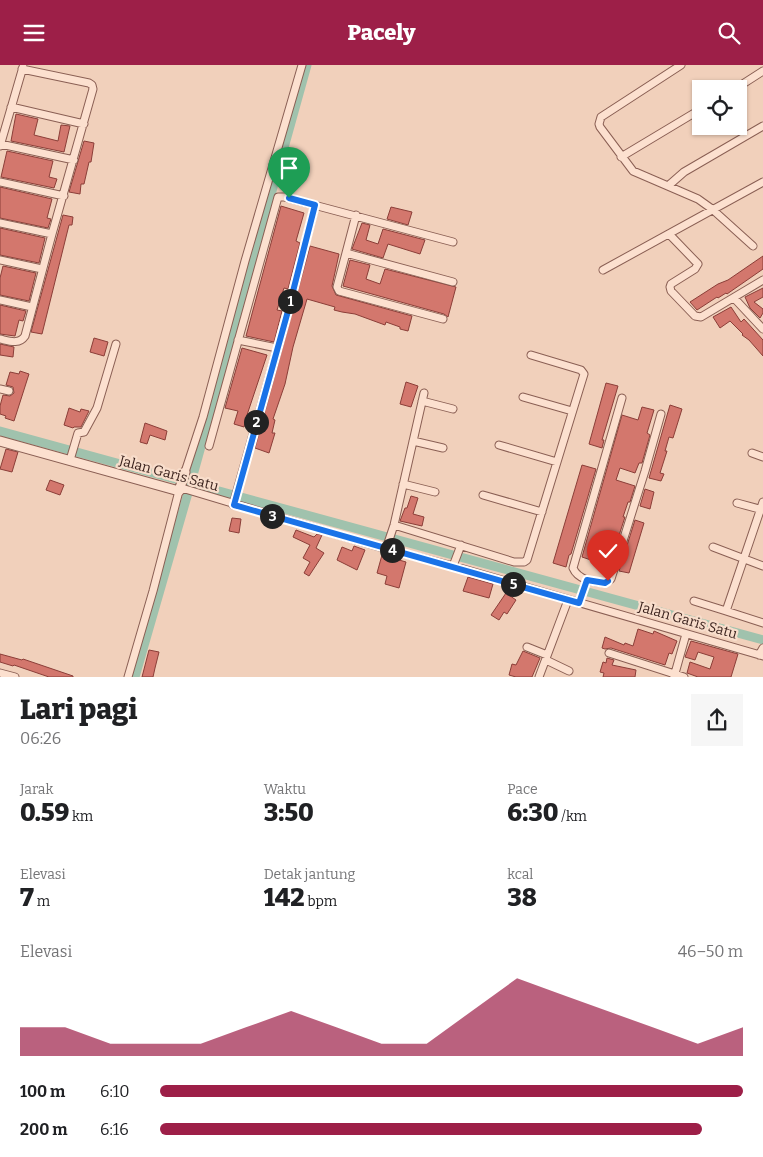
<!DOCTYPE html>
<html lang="id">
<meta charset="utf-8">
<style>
:root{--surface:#fff;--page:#f6f6f6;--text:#202124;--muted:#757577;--accent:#9d1f48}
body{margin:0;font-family:Bitter,serif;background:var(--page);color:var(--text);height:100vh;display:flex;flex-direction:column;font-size:19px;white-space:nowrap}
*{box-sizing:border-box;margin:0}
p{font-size:16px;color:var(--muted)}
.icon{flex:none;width:28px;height:28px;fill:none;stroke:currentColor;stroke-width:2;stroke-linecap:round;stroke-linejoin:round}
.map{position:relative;height:612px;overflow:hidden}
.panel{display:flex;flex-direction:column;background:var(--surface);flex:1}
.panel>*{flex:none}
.controls{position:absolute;left:692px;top:15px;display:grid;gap:10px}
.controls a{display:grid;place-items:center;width:55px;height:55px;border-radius:0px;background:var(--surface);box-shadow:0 1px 4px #0004;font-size:25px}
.pin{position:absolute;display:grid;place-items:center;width:42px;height:42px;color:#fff;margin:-51px -21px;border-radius:50% 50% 50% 0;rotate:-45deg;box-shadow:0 0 5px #0007}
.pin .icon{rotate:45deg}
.km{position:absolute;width:25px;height:25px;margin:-12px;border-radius:50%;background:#222;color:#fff;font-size:14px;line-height:25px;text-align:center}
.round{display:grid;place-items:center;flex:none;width:52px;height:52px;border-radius:0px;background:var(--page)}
.summary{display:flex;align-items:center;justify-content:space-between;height:85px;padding:0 20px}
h1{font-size:28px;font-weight:800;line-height:38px}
.metrics{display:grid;grid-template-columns:repeat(3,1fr);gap:8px;height:85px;padding:5px 20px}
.metrics div{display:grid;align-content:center}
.metrics b{font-size:25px;font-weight:800}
.metrics small{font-size:14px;font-weight:400}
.metrics p{font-size:14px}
.chart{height:140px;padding:10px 20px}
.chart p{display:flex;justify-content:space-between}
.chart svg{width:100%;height:90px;margin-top:5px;fill:var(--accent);opacity:.7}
ul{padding:0 20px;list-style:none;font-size:16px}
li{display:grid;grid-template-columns:80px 60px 1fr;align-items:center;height:38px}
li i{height:12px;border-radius:6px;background:var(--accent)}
header{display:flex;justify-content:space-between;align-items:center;height:65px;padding:0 20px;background:var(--accent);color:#fff;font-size:22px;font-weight:800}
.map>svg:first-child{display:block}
</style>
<header><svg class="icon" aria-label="menu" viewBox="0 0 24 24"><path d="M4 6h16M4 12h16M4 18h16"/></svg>Pacely<svg class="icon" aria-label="search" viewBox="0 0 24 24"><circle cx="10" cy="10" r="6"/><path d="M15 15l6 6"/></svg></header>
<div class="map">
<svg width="763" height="612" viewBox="0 0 763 612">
<rect width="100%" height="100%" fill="#f1d0bb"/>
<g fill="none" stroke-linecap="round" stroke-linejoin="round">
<path stroke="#a0c2ad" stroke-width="9" d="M0 366 763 575
M135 612 190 421 307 0"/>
</g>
<path fill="#d3776d" stroke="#8b3e38" d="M16 49 38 54 34 70 58 76 61 60 70 61 64 87 11 76Z
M84 76 94 78 91 97H89L84 119H81L80 129 69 127Z
M7 86 53 96 49 112 57 114 54 123 1 112Z
M0 122 52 134 47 153 51 154 48 163 0 153Z
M281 141 304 148 296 176 300 178 288 224 284 223 277 245 282 246 274 277 246 271Z
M391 142 412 147 408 160 387 154Z
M63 150 73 152 72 160H69L42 269 31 267Z
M362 158 370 160 366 175 378 179 383 164 425 175 420 189 388 179 383 193 352 184Z
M0 163 45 173 39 198 0 190Z
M310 181 339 189 332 221 336 230 412 251 408 266 400 264V262L386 257 385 260 355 249 342 247 334 245 335 242 307 234 293 282 285 319 273 354 275 355 272 368H275L269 388 255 383Z
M763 191V204L727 229 726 228 718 233 717 232 697 245 690 237 718 219 728 215Z
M350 195 370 200 366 214 380 219 385 204 456 222 448 252 444 249 343 221Z
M3 201 36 208 29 236 0 230V213Z
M763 223V232L754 237 763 244V248L760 253 750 243 745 232Z
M0 240 26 246 23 256 19 255 15 271 0 269Z
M731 242 741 257 744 254 763 275V291L749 275 742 270 743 269 730 256 720 263 713 252Z
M94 273 108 277 104 291 90 287Z
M0 279 14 282 13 292 0 290Z
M242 283 267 290 246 353 244 362 234 359 238 346 225 343Z
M20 306 29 309 14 356 5 353 6 351 0 349V341L3 330 10 331 14 328 13 322 6 320 10 307 19 309Z
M406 317 418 321 411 342 400 339Z
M606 318 618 321 602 375H604L602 383 589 379Z
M670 340 682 344 673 373 669 372 665 386H667L660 408 664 409 661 416 649 413Z
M642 342 654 345 647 368 650 370 642 398H639L635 408 620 403 616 415 635 421 630 437H628L623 452H625L609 501 582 492 622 350 638 355Z
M69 343 80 347 81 344 89 346 81 362H74L73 363 64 360Z
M145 358 167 366 165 375 150 370 147 379 140 377Z
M6 384 18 387 12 407 0 404Z
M582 400 596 404 571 489 569 490 566 502 553 498Z
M50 415 64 420 60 430 46 425Z
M645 424 654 427 650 444 640 441Z
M411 431 418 433 413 449 424 452 422 461 400 456 405 443H407Z
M232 453 241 454 239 468 229 466Z
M635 455 644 458 629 508 619 506Z
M296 465 314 472 317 469 322 470 316 483 324 488 309 511 304 508 310 497 303 493 310 480 293 472Z
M354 481 365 485 357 505 337 495 342 482 352 486Z
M382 490 406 497 399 523 385 519 387 511 377 508Z
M468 512 493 519 489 533 463 526Z
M506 528 516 535 507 549 504 547 499 555 491 550Z
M638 564 653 569 654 566 677 576 672 589 669 588 665 600 611 583 605 584 602 583 605 572 624 580 625 578 633 581Z
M691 576 738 589 731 612H698L687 608 690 597 710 604 714 592 698 587 695 595 685 592Z
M149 585 159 587 155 603 153 612H142Z
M523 586 540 593 532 612H516L509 610 512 599 516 600Z
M0 589 22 595 23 594 73 611V612H49L14 600 13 601 0 597Z
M607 593 614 595 612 600 636 605 635 612H603L604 608 600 607 603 597 606 598Z"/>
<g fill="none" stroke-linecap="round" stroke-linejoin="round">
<g stroke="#8a5f54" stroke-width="9">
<path id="minor" d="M681 0 601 52 599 59 600 62 633 106 698 134 712 144 753 181
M735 24 763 6
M11 42 84 59
M0 79 74 95
M0 81 23 2
M621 92 701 44
M0 117 64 131
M668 121 684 107 763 61
M356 150 346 188 453 217
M0 158 52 169
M669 169 698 199 695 204 671 219 670 222 671 226 695 251 701 252 763 215
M346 188 337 222 339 226 443 254
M0 195 42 204
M603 205 763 117
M734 233 763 264
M0 235 32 242
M0 274C9 276 19 280 25 271L52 169 93 24 92 20 89 18 22 4
M238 275 277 283
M0 324 9 326
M523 332 572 346
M622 333 573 503C578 515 593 517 605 518L611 514 645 406 661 349
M422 336 453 344
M413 376 443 383
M499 380 557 397
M209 381 278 132H284L453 177
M752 388 763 392
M70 395 78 368 84 367 97 343 116 279
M185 407 203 352 245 196 302 0
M403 419 435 427
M483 430 542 447
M763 437 726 546 763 558
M737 438 763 445
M233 440 288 246 315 140
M394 460 514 497H524L527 495 584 309 581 305 531 290
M713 482 763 501
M386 484 394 460 424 328
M453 501 461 480
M694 536 726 546
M579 538 587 515
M527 582 547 590
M609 588 684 612
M759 590 763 583
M546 595 569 606
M0 608 15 612
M128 612 153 526 179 426 185 424 386 484 453 501 763 591
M539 612 568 535
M674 612 686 569"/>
</g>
<g stroke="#8a5f54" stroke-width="11">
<path id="tertiary" d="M0 376 179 426 185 407"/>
</g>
<use href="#minor" stroke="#fce0cf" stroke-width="7"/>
<use href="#tertiary" stroke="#fce0cf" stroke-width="9"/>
</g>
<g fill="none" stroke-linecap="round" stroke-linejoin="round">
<g stroke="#fff" stroke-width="10">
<path id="route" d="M289 133 315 140 288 246 234 440 579 538 587 515 605 518 608 516"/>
</g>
<use href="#route" stroke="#1a73e8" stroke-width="6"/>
</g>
<g text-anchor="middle" stroke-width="4.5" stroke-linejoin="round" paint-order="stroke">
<g font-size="14" fill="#371f1a" stroke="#f8ddcb">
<text transform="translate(169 408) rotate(15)" y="5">Jalan Garis Satu</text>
<text transform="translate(688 555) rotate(16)" y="5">Jalan Garis Satu</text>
</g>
</g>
</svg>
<div class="controls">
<a><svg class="icon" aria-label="locate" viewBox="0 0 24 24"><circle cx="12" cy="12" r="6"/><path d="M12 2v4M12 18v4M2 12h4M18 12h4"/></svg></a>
</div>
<div class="pin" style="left:289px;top:133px;background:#1e9e55"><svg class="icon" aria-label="arrive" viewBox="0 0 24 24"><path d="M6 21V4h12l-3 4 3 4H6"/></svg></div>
<div class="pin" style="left:608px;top:516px;background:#d93025"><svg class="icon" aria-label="check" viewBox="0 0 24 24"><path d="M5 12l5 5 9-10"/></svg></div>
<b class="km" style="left:290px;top:236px">1</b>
<b class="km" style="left:256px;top:357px">2</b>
<b class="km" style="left:272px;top:451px">3</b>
<b class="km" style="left:392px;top:485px">4</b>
<b class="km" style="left:513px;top:519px">5</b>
</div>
<section class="panel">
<div class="summary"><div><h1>Lari pagi</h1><p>06:26</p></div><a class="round"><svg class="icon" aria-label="share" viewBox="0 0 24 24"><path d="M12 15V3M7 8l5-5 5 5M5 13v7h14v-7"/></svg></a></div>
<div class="metrics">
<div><p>Jarak</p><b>0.59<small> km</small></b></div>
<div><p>Waktu</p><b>3:50</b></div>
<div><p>Pace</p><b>6:30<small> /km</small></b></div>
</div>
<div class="metrics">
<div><p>Elevasi</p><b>7<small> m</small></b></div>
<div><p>Detak jantung</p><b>142<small> bpm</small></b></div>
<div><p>kcal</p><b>38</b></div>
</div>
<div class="chart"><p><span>Elevasi</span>46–50 m</p>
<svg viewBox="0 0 160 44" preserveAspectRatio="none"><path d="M0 44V30L10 30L20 38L30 38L40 38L50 30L60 22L70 30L80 38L90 38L100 22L110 6L120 14L130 22L140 30L150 38L160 30V44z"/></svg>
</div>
<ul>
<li><b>100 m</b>6:10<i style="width:100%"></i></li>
<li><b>200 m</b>6:16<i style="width:93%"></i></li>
</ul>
</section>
